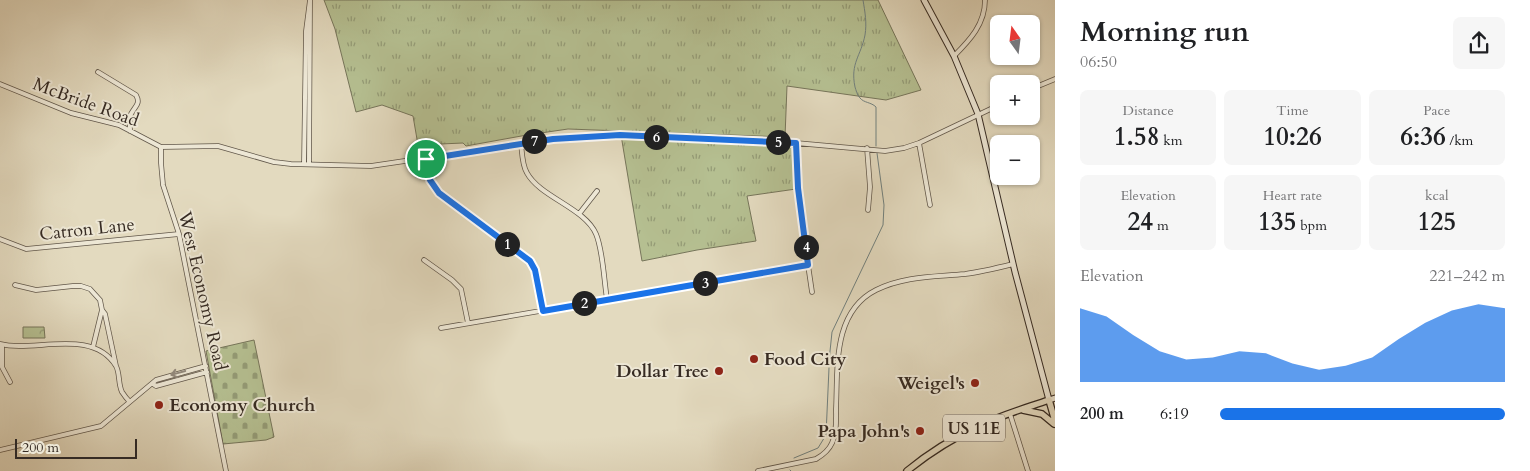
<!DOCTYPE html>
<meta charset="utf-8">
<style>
:root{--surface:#fff;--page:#f6f6f6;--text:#202124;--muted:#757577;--accent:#1a73e8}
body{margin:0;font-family:Cardo,serif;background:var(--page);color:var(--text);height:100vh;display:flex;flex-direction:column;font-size:19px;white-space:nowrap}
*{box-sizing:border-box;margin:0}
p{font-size:16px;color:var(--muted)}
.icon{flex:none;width:28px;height:28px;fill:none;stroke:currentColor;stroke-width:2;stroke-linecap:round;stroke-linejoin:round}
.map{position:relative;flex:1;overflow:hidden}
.side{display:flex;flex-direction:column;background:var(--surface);width:475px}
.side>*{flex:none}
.needle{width:32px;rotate:346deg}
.fabs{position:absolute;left:990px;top:15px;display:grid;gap:10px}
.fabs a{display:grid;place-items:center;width:50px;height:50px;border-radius:8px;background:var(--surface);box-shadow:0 1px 4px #0004;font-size:25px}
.scale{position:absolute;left:15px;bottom:12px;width:122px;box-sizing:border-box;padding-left:5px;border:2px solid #362b23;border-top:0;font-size:14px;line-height:18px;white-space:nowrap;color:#362b23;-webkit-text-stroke:4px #ede7d5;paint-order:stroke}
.pin{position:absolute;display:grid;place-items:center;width:42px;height:42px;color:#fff;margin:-21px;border:2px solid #fff;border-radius:50%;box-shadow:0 1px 5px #0007}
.km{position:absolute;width:25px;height:25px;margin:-12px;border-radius:50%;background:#222;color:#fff;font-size:14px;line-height:25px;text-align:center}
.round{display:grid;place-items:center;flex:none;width:52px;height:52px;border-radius:8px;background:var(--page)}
.head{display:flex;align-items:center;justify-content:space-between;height:85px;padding:0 25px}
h1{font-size:28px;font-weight:800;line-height:38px}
.stats{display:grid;grid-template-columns:repeat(3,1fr);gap:8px;height:85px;padding:5px 25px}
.stats div{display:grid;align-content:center;border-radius:8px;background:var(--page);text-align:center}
.stats b{font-size:25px;font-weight:800}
.stats small{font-size:14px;font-weight:400}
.stats p{font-size:14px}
.chart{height:140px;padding:10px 25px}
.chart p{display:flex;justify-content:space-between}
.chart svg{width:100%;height:90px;margin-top:5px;fill:var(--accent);opacity:.7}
ul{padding:0 25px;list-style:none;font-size:16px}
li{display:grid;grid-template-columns:80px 60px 1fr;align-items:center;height:38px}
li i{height:12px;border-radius:6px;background:var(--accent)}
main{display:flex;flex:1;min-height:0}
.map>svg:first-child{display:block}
</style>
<main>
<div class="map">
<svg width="1055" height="471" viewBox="0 0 1055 471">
<defs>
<pattern id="grass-tufts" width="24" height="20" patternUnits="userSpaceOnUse" patternTransform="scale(1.25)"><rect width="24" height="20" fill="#b5bf91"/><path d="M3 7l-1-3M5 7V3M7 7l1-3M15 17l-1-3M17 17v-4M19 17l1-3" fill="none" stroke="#949b76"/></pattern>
<pattern id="forest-crowns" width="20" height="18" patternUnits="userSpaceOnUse" patternTransform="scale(1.25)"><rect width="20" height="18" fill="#b5bf91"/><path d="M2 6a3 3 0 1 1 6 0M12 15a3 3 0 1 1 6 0" fill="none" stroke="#949b76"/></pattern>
<pattern id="cemetery-stones" width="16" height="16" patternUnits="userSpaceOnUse" patternTransform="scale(1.25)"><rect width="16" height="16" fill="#b5bf91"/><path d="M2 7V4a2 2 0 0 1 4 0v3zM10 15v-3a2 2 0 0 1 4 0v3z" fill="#949b76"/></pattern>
</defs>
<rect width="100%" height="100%" fill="#e3dabf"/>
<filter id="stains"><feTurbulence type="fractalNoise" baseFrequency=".004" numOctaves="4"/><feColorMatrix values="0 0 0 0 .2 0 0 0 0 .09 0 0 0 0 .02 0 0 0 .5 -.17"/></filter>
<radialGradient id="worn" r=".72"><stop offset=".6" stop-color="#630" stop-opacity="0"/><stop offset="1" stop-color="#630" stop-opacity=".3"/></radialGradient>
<path fill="url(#grass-tufts)" stroke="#76755a" d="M324 0H878L921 90 886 100 787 86 785 137 568 129 527 135 466 146 463 143 418 145 413 116 382 105 356 112 335 29Z
M621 135 679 138 680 142 793 146 796 189 747 196 756 241 697 250 642 261Z"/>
<path fill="url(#forest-crowns)" stroke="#76755a" d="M23 327H44L45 338H23Z"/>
<path fill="url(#cemetery-stones)" stroke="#76755a" d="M254 340 274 437 266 440 223 444 206 351Z"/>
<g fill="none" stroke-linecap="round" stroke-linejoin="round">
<path stroke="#71807e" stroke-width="1" d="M863 0C865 12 867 23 865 35 861 56 850 63 855 87 856 90 857 95 860 98 864 103 871 102 876 107V146
M829 361 832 332 883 225 884 205 877 153
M794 458 818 448 826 435 829 368
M790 470 791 471"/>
<g stroke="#61574a" stroke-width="5.5">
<path id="street" d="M954 56C970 40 985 24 985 0
M98 72 136 95C141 104 135 106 131 114 129 119 130 126 130 131
M0 84 71 113 119 125 161 147 218 146 274 162 291 164 371 166 553 139 621 135 796 143 885 151 904 148 919 143 999 105
M1031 89 1055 79
M521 143C522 152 522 165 527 173 540 197 585 208 596 234 603 250 604 281 607 299
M796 143 798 189 808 265
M919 143 930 205
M161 147V163L163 185 179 234 226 471
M867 148 870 187 868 210
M426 159 430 180 439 193 530 261 535 270 543 311
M304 164 306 31 310 0
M309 164 310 1
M579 214 597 191
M0 239 26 249 179 234
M424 260 452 280 461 289 468 323
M15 285 36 290 73 286H81L90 289 100 300 102 310 93 347
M102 310 105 314 116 366
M441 328 808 265 812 292
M0 344C34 353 92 327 116 366 120 373 118 384 122 392 124 395 127 399 129 401
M2 345V367L10 382
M153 384 156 386 207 372
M1010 414 1028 471
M0 450 101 426 156 380 206 366
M758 471 816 459C823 455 829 450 832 443 837 433 836 420 836 409 838 369 832 312 876 290 904 276 934 277 965 274 981 272 997 268 1013 264"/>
</g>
<g stroke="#362b23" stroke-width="7">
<path id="secondary" d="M924 0 954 56 978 114 1015 272 1049 400 1055 398"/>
</g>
<g stroke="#362b23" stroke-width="8">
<path id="primary" d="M1023 410 1042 414 1054 424
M907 471C929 453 953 438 979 426 1001 415 1026 408 1049 400L1055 421"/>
</g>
<use href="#street" stroke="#ede7d5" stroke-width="4"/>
<use href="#secondary" stroke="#ede7d5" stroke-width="5"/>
<use href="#primary" stroke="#e3dabf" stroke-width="5.5"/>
</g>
<defs><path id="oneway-shaft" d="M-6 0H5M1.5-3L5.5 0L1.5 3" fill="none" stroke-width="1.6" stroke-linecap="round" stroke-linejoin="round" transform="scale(1.25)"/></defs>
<use stroke="#92897c" href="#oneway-shaft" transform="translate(178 373) rotate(165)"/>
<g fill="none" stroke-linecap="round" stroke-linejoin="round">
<g stroke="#fff" stroke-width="10">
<path id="route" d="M620 135 796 143 798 188 808 265 543 311 535 270 530 261 439 193 430 180 426 159 553 139Z"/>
</g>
<use href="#route" stroke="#1a73e8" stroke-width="6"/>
</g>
<g fill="#8f2418" stroke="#ede7d5" stroke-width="2">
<circle cx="754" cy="359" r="5"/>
<circle cx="719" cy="371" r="5"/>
<circle cx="975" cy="383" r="5"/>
<circle cx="159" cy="405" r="5"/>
<circle cx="920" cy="431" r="5"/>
</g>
<g text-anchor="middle" stroke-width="4" stroke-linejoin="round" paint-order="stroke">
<rect fill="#ede7d5" stroke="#6d6358" stroke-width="1" x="943" y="414.5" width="62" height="27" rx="4"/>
<g font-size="16" font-weight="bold" fill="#362b23">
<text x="974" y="434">US 11E</text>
</g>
<g font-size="18" fill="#362b23" stroke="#ede7d5">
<text transform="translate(86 102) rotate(20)" y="6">McBride Road</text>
<text transform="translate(87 229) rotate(-6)" y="6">Catron Lane</text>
<text transform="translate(203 291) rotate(77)" y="6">West Economy Road</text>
</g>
<g font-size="18" font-weight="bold" fill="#362b23" stroke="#ede7d5" text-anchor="end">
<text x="764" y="365" text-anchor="start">Food City</text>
<text x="709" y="377">Dollar Tree</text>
<text x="965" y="389">Weigel's</text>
<text x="169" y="411" text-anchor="start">Economy Church</text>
<text x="910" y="437">Papa John's</text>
</g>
</g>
<rect width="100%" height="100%" filter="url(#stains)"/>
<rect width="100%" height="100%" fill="url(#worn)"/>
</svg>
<div class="fabs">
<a><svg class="needle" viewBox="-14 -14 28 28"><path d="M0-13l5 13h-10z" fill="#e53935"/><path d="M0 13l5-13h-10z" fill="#757577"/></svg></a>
<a>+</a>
<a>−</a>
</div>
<div class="scale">200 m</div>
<div class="pin" style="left:426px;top:159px;background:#1e9e55"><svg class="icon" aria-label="arrive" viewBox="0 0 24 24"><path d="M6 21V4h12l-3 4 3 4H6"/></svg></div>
<b class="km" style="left:507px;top:244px">1</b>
<b class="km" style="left:584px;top:303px">2</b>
<b class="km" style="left:705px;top:283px">3</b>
<b class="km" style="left:806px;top:247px">4</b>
<b class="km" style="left:778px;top:142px">5</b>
<b class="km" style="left:656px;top:137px">6</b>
<b class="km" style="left:534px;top:141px">7</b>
</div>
<section class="side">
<div class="head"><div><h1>Morning run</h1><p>06:50</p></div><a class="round"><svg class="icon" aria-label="share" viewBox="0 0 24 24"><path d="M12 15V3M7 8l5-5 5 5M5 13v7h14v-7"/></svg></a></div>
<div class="stats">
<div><p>Distance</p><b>1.58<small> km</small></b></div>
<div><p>Time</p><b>10:26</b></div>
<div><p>Pace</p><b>6:36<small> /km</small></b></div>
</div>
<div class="stats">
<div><p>Elevation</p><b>24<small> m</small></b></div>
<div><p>Heart rate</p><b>135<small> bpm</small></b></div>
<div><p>kcal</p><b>125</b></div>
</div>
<div class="chart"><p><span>Elevation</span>221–242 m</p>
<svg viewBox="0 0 160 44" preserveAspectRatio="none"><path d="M0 44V8L10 12L20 21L30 29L40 33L50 32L60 29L70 30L80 35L90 38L100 36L110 32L120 23L130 15L140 9L150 6L160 8V44z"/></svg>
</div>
<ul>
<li><b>200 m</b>6:19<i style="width:100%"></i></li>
</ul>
</section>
</main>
